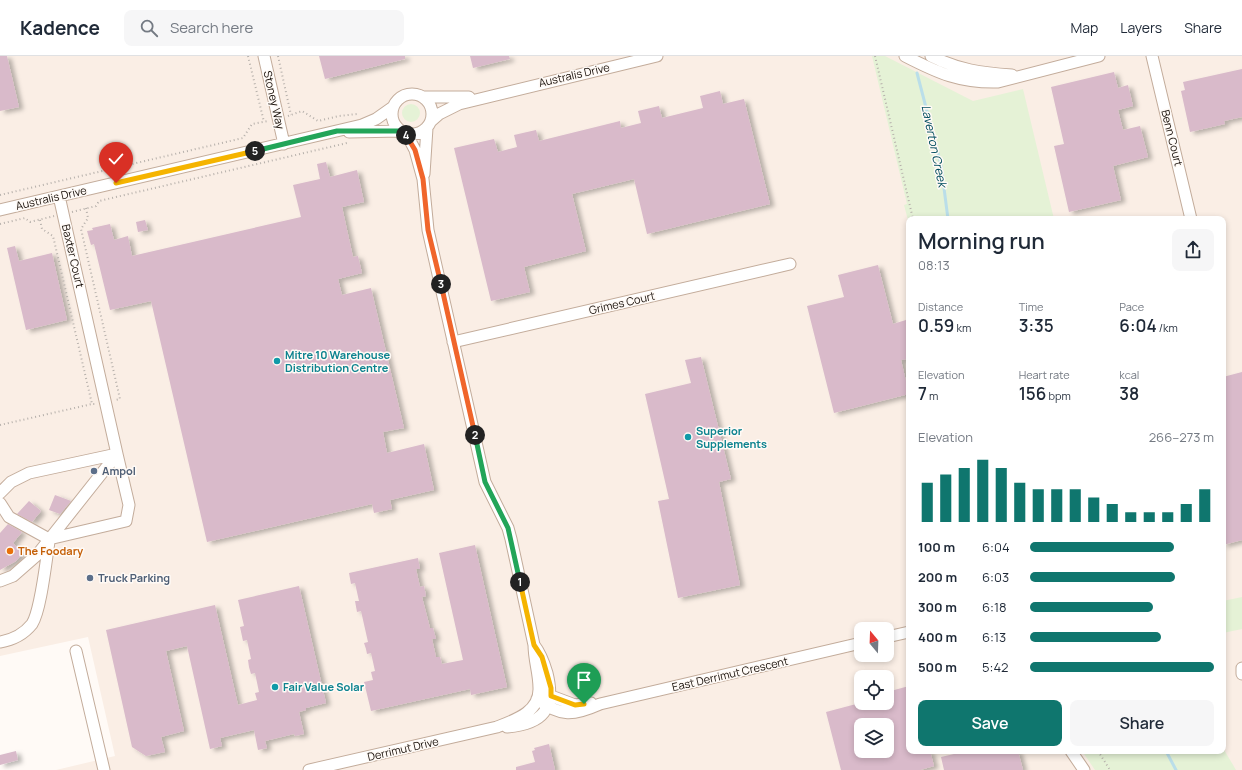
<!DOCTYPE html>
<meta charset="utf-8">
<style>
:root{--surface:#fff;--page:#f6f6f7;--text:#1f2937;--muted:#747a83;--line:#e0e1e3;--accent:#0f766e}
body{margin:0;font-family:Manrope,sans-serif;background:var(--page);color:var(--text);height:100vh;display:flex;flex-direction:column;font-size:15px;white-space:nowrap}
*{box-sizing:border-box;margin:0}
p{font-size:13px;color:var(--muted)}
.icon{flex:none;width:22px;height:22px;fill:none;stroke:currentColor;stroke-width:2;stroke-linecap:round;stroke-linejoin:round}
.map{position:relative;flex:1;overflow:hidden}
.details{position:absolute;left:906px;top:160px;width:320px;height:538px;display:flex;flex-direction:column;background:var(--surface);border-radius:8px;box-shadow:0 2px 6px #0003}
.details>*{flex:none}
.needle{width:26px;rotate:341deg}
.fabs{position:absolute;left:854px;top:566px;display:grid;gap:8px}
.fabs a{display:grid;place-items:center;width:40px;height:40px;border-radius:8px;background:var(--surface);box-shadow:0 2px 6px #0003;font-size:20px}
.pin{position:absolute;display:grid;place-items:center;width:34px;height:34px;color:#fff;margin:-41px -17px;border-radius:50% 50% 50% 0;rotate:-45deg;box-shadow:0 0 4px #0007}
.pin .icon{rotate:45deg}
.km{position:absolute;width:20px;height:20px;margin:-10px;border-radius:50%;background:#222;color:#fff;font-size:11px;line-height:20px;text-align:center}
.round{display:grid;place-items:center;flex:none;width:42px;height:42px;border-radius:8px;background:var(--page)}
.headline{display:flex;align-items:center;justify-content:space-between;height:68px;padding:0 12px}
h1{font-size:22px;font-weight:600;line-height:30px}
.stats{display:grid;grid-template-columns:repeat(3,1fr);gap:6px;height:68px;padding:4px 12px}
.stats div{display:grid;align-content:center}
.stats b{font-size:17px;font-weight:600}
.stats small{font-size:11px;font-weight:400}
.stats p{font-size:11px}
.chart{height:112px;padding:8px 12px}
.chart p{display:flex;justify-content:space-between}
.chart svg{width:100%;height:72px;margin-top:4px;stroke:var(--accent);stroke-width:6}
.primary-button{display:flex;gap:8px;margin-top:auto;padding:8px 12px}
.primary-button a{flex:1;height:46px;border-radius:8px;background:var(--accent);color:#fff;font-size:16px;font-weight:600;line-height:46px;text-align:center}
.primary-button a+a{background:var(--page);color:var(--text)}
ul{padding:0 12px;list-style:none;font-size:13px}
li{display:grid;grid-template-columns:64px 48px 1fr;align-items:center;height:30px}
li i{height:10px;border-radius:5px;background:var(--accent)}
header{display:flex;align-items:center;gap:24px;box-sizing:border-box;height:56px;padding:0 20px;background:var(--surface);border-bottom:1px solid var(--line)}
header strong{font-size:19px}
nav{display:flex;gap:22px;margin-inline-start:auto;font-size:14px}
.search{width:280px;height:36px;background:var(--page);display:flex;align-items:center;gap:10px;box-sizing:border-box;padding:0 14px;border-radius:8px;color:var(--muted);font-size:15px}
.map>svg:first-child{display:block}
</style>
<header>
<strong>Kadence</strong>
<div class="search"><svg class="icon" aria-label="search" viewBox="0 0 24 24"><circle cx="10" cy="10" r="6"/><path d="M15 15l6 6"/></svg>Search here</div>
<nav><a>Map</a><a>Layers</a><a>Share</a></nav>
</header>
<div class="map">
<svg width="1242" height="714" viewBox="0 0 1242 714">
<defs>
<filter id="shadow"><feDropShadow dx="4.5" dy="2.5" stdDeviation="2" flood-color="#0004"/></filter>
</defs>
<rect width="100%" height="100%" fill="#fffaf6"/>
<path fill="#faeee5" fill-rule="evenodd" d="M0 0H1242V714H56L115 700 88 581 0 600ZM909 163H1223V695H909ZM861 573H887V599H861ZM861 621H887V647H861ZM861 669H887V695H861Z"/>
<path fill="#e5f2d6" d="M872 0H885L973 45 1023 33 1054 163H909V168L904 149 907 148Z
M402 57a9 9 0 1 1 18 0a9 9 0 1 1-18 0Z
M1242 541V573L1223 577V545Z
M1223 692 1236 714H1095L1082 695H1223Z"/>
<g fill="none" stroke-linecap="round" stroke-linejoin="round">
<path stroke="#badee9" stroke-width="3" d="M917 17 941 109 948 163
M1166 695 1176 714"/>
</g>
<path fill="#d9baca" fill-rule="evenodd" filter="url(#shadow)" d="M0 0H7L19 51 0 55Z
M319 0H405V3L325 23Z
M470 0H509L510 3 473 12Z
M1242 13V61L1224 65 1225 68 1190 76 1181 35 1185 34 1183 26Z
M1114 16 1118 32 1128 29 1133 50 1118 54 1123 74 1140 70 1148 101 1113 110 1121 144 1069 156 1054 90 1064 88 1051 31Z
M720 35 723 48 744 43 770 148 647 178 634 123 572 138 586 195 524 211 530 236 491 245 454 92 494 83 498 96 517 91 514 79 536 74 539 85 620 65 621 72 641 67 638 55 659 50 662 62 703 52 700 40Z
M326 106 330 121 357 114 364 146 342 151 353 201 358 200 362 217 338 223 342 239 371 232 404 372 383 376 387 397 424 388 434 434 390 444 392 453 374 457 372 448 207 486 151 245 110 254 94 188 91 189 87 175 93 174 92 172 110 168 114 184 128 180 132 200 301 161 293 129 320 123 317 108Z
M145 164 148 174 138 176 136 166Z
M15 190 19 205 52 197 67 264 26 274 7 192Z
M878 209 893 268 906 264 909 275V298L906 299 907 303 901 304 909 338 834 357 807 250 844 241 838 219Z
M701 301 731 423 719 426 740 529 678 542 658 445 669 443 645 338 691 327 685 304Z
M1242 316V484L1223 489V321Z
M55 439 71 445 60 458 49 454Z
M29 445 41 455 32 466 17 458Z
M8 468 22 476 13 487 22 498 16 505 0 514V477Z
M475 489 507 631 471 639 470 633 371 655 364 626 373 624 371 616 375 615 371 597 367 598 366 593 364 587 368 586 361 555 357 556 355 545H359L355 527 351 528 349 517 418 502 420 513H416L420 531 424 530 426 540 422 541 430 572H433L436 583H432L436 601H440L442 608 463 604 439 497Z
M299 530 326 647 306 652V654L299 656 304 678 295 680 294 678 265 685 267 692 258 694 254 674 220 682 222 690 210 693 187 590 166 595 184 675 161 681 165 696 146 700 132 691 106 574 215 549 238 649 257 644 255 637 259 636 255 617 251 618 249 611 248 604 251 603 247 584 243 585 240 571 244 570 238 544Z
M909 630V695H930L934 710 920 714H841L826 656 860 647H887V636ZM861 669H887V695H861Z
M549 688 555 714H516V711L535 706 532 695 535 694 534 692Z
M16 695 18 704 0 709V699Z
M967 695H1018L1023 714H944L941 701Z"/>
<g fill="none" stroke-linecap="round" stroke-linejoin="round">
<g stroke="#c3ac9b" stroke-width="13">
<path id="minor" d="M264 0 284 88
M905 0C938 17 960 27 998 26L1099 0
M931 0C959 14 981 17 1012 19
M1152 0 1191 163
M392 58a20 20 0 1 1 40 0a20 20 0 1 1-40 0Z
M424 41H469
M431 65 439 58 459 48 657 0
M349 76 401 75
M424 118 427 72
M0 154 362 69 376 63 393 51
M453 286 790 208
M0 437 11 426 29 417 117 398 59 140
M0 447 9 461 49 483 126 465 129 449 117 398
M0 525 13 520 37 499 117 398
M887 581 909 576
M0 586C12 584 24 578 32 568 41 554 46 504 49 486
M76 595 104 714
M1242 612V618
M544 641 551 640 575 649 591 647
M537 643C561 661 573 660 600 648L861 587
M507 671C543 668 556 653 547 617 544 607 541 598 534 589
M1071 695 1084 714
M309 714 497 671C515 664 540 656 539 632 539 617 534 604 534 589L511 483 508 472 485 426 428 174 423 123 415 94 406 77"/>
</g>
<path stroke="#b6b0ab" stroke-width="2" stroke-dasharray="1 3" stroke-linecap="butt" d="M248 0 264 66
M278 0 291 59
M875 0 913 163
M288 60 302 55 318 65 339 60 357 58
M0 139 243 82 252 68 268 65
M86 152 88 162 81 173 120 343 115 344
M72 156 96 150 99 145 347 87
M40 164 42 173 53 180 92 348H95
M0 168 25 162 30 166 54 160
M0 369 92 348
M1098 695 1110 714"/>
<use href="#minor" stroke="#fff" stroke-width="11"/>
</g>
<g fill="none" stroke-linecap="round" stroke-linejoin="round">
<g stroke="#fff" stroke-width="8">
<path id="split-1" d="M520 526 534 589 542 601 551 632V640L575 649 584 648"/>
</g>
<g stroke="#fff" stroke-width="8">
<path id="split-2" d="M475 379 485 426 508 472 520 526"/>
</g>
<g stroke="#fff" stroke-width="8">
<path id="split-3" d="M441 228 475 379"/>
</g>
<g stroke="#fff" stroke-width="8">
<path id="split-4" d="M406 79 415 94 423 123 428 174 441 228"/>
</g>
<g stroke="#fff" stroke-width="8">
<path id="split-5" d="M255 95 337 75H401L406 79"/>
</g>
<g stroke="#fff" stroke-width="8">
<path id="split-6" d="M116 127 255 95"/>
</g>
<use href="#split-1" stroke="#f5b400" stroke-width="5"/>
<use href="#split-2" stroke="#22a559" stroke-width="5"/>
<use href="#split-3" stroke="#f0652b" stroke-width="5"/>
<use href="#split-4" stroke="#f0652b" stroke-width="5"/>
<use href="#split-5" stroke="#22a559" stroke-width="5"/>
<use href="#split-6" stroke="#f5b400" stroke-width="5"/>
</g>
<g fill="#0f9aa8" stroke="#fffaf6" stroke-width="1.5">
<circle cx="277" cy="305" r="4"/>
<circle cx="688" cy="381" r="4"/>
<circle cx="275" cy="631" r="4"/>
</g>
<g fill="#5c6f8a" stroke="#fffaf6" stroke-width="1.5">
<circle cx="94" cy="415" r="4"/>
<circle cx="90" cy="522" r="4"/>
</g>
<circle fill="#e8710a" stroke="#fffaf6" stroke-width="1.5" cx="10" cy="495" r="4"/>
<g text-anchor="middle" stroke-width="3" stroke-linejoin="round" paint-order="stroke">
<g font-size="11" fill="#160e08" stroke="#fffaf6">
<text transform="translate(574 19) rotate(-13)" y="4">Australis Drive</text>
<text transform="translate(274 44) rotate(77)" y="4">Stoney Way</text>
<text transform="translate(1172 82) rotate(76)" y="4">Benn Court</text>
<text transform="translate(51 142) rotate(-13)" y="4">Australis Drive</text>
<text transform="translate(73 200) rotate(77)" y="4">Baxter Court</text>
<text transform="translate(622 247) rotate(-13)" y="4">Grimes Court</text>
<text transform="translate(730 618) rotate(-13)" y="4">East Derrimut Crescent</text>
<text transform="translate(403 693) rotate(-13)" y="4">Derrimut Drive</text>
</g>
<g font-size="11" font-weight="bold" fill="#0d838f" stroke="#fffaf6" text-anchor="start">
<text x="285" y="303">Mitre 10 Warehouse<tspan x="285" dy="13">Distribution Centre</tspan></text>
<text x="696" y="379">Superior<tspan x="696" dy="13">Supplements</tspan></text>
<text x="283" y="635">Fair Value Solar</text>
</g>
<g font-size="11" font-weight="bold" fill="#4e5e75" stroke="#fffaf6" text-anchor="start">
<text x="102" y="419">Ampol</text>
<text x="98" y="526">Truck Parking</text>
</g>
<g font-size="11" font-weight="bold" fill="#c56008" stroke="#fffaf6" text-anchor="start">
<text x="18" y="499">The Foodary</text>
</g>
<g font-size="12" font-style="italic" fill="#004d5e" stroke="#fffaf6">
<text transform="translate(934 90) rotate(78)" y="4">Laverton Creek</text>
</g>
</g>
</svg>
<div class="fabs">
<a><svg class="needle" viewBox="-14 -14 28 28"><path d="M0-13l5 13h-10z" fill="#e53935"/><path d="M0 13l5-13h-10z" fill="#747a83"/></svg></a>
<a><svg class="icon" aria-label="locate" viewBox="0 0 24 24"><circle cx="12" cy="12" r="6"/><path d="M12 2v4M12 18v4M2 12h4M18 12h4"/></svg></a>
<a><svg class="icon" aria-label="layers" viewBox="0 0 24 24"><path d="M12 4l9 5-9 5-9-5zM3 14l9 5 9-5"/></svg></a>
</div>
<div class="pin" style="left:584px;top:648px;background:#1e9e55"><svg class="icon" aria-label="arrive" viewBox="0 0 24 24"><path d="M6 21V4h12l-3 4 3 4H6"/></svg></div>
<div class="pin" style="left:116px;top:127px;background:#d93025"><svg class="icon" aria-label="check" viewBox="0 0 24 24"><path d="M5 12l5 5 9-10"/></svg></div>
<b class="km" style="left:520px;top:526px">1</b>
<b class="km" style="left:475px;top:379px">2</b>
<b class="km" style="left:441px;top:228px">3</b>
<b class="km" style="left:406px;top:79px">4</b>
<b class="km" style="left:255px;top:95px">5</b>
<section class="details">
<div class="headline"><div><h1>Morning run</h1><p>08:13</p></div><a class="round"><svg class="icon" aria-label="share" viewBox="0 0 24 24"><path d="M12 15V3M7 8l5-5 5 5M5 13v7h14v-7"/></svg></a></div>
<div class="stats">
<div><p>Distance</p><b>0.59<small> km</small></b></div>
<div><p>Time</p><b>3:35</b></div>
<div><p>Pace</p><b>6:04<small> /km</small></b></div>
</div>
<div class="stats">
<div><p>Elevation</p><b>7<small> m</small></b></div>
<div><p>Heart rate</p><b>156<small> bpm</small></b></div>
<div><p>kcal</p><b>38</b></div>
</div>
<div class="chart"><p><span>Elevation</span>266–273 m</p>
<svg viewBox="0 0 160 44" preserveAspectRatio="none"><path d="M5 44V20M15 44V15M25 44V11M35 44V6M45 44V11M55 44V20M65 44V24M75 44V24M85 44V24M95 44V29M105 44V33M115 44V38M125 44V38M135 44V38M145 44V33M155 44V24"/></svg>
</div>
<ul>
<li><b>100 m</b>6:04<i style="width:78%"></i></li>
<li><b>200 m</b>6:03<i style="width:79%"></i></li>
<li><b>300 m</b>6:18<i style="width:67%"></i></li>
<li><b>400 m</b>6:13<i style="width:71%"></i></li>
<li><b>500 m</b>5:42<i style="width:100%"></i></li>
</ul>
<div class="primary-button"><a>Save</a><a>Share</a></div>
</section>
</div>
